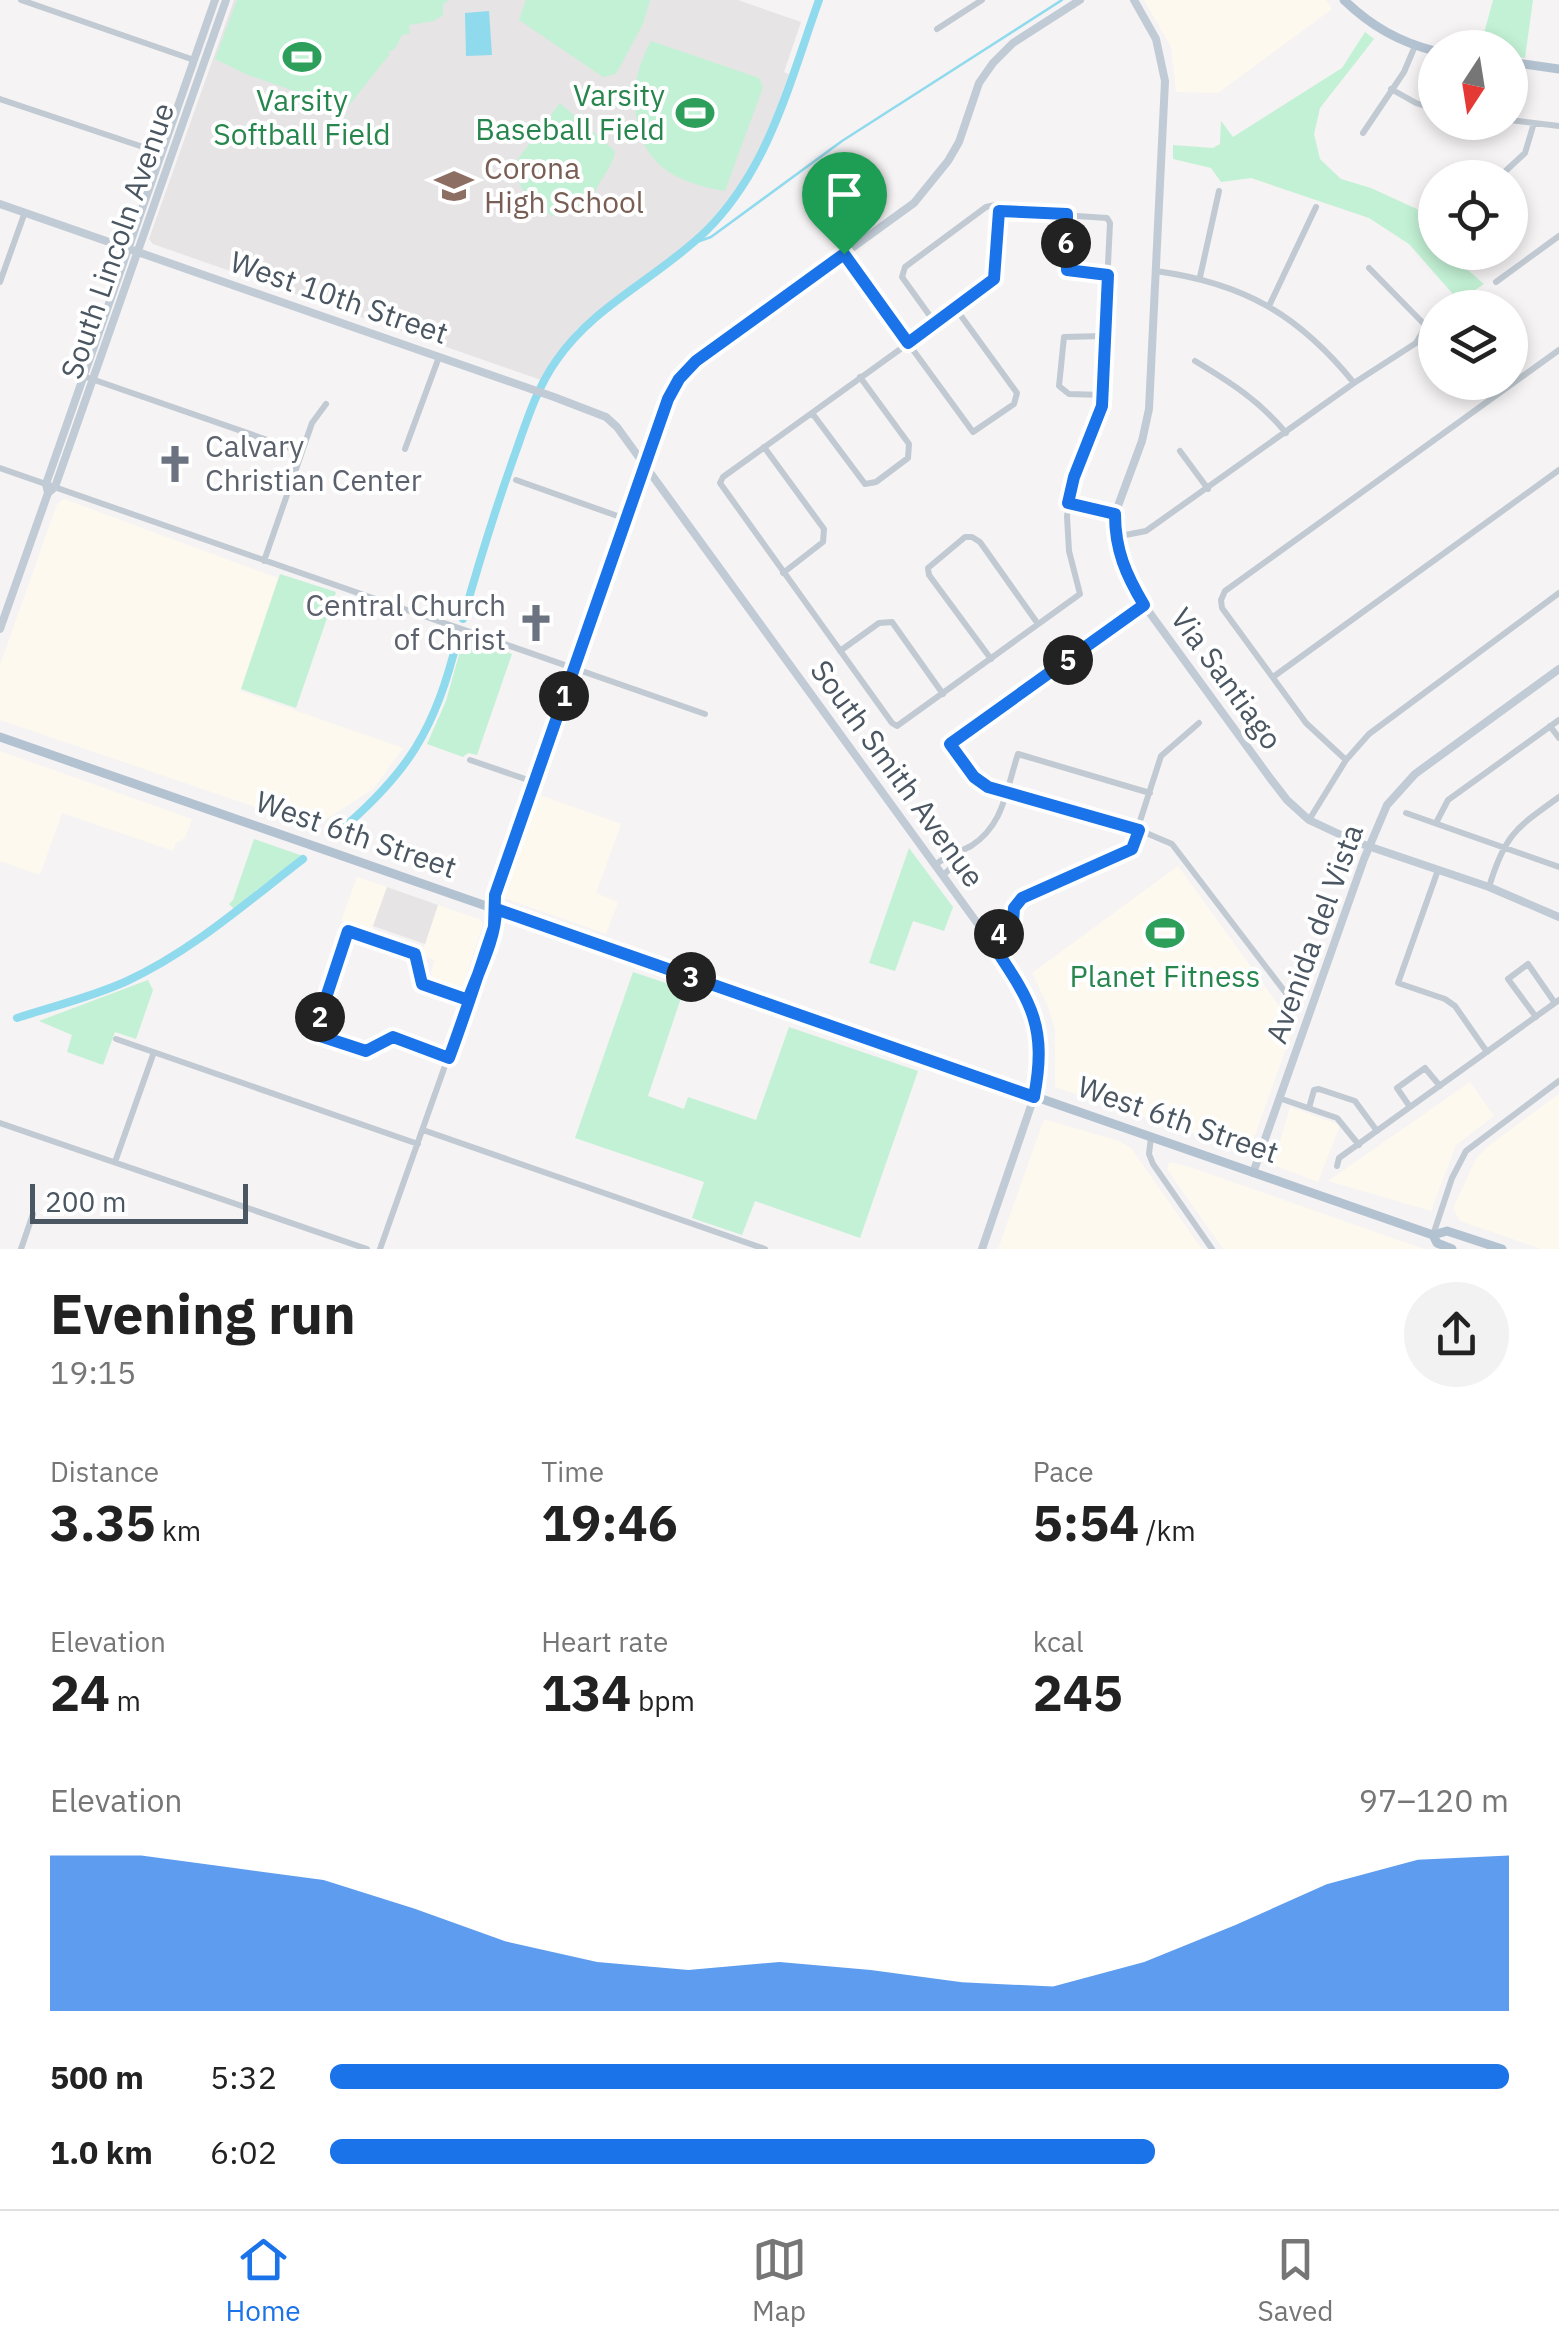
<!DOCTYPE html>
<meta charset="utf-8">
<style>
:root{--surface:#fff;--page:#f2f2f2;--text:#222;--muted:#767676;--line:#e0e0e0;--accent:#1a73e8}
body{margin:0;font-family:"IBM Plex Sans",sans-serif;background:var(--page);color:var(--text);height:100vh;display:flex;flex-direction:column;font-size:38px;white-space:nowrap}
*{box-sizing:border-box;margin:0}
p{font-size:32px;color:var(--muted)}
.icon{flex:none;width:55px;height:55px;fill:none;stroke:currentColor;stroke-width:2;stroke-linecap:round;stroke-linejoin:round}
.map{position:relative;height:1249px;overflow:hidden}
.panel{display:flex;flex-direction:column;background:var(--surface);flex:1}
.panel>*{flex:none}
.needle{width:65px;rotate:192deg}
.controls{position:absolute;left:1418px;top:30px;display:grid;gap:20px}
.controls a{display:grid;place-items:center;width:110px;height:110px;border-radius:50%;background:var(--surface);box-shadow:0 5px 15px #0003;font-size:50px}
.scale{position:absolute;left:30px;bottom:25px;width:218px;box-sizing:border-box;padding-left:10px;border:5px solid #4a5661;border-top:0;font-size:28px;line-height:35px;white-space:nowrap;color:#4a5661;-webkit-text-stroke:8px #fff;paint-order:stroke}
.pin{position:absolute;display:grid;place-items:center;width:85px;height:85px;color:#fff;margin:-102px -42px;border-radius:50% 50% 50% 0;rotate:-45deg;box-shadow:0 0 10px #0007}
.pin .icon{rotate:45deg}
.km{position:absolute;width:50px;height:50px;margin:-25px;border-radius:50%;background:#222;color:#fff;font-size:28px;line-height:50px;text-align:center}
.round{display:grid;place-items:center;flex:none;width:105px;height:105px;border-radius:52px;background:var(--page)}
.overview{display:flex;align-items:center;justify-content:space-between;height:170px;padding:0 50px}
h1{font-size:55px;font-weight:700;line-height:75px}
.stats{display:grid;grid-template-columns:repeat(3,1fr);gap:15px;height:170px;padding:10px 50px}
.stats div{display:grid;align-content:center}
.stats b{font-size:50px;font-weight:700}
.stats small{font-size:28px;font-weight:400}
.stats p{font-size:28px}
.chart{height:280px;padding:20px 50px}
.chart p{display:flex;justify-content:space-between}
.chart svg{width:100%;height:180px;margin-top:10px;fill:var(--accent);opacity:.7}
ul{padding:0 50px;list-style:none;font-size:32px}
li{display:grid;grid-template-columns:160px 120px 1fr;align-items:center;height:75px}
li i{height:25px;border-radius:12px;background:var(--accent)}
.tab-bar{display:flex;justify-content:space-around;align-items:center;height:140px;border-top:2px solid var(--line);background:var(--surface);font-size:28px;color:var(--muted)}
.tab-bar a{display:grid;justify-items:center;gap:5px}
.tab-bar .on{color:var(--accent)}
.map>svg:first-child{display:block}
</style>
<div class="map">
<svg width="1559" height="1249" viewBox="0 0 1559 1249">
<rect width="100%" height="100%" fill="#f5f3f3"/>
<path fill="#fdf9ef" d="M1144 0H1326L1332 9 1218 93 1176 92 1171 47Z
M64 499 278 578 240 691 403 748 373 789 314 827 0 720V665L57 504Z
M0 751 192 819 185 838 176 843 173 851 62 813 40 875 0 861Z
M540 795 621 824 596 893 618 902 606 934 504 898Z
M1178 866 1290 1021 1293 1029 1249 1152 1055 1087V1029L1047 1004 1032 973Z
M357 877 387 887 371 932 341 921Z
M438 905 479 919 483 924 462 989 430 978 434 960 421 955Z
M1470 1082 1494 1116 1456 1145 1431 1211 1328 1181Z
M1559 1094V1249H1541L1460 1221 1453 1208 1476 1159 1488 1146Z
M1290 1107 1340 1125 1318 1182 1273 1165Z
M1044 1119 1119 1141 1131 1148 1202 1249H998Z
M1169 1162 1187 1166 1424 1249H1223L1167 1169Z"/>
<path fill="#e6e4e5" d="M234 0H738L801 22 784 72 789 74 768 133 735 193 693 240 577 329 553 359 541 380 153 244 149 239Z
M387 887 438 905 425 944 373 926Z"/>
<path fill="#c3f1d5" d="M237 0H449L443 4V15L434 21 409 25 410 33 402 35 395 49 388 52 390 54 346 109 248 75 215 59Z
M526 0H650L643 24 616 74 603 77 519 20Z
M1493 0H1533L1525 58 1510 55V48H1480Z
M1365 32 1374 39 1320 108 1314 134 1320 159 1341 179 1371 188 1432 216 1435 252 1448 253 1484 284 1459 301 1409 244 1369 218 1251 178 1221 182 1211 168 1173 159V145L1213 148 1220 144 1221 121 1233 137 1342 68Z
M651 41 759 78 763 87 725 191C671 182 636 161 635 101 634 81 641 59 651 41Z
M560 103 615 151C613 169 596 181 592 202L552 216 528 198 518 181 520 177 512 167Z
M280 574 336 592 296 708 241 689Z
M464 637 512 654 477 755 468 753 463 757 427 744 446 701Z
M254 839 303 856 234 909 229 904 233 900Z
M909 848 953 907 944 931 913 921 895 971 869 963Z
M633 972 684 989 648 1096 684 1109 688 1097 756 1120 789 1027 918 1071 860 1238 755 1201 742 1235 692 1218 704 1182 575 1138Z
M148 980 153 990 136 1039 115 1032 103 1065 67 1052 72 1035 39 1021Z"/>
<path fill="#90daee" d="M489 11 492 55 466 56 465 13Z"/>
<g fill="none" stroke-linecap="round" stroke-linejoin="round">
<path stroke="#90daee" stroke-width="2.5" d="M691 244 711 237 842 141 1062 0"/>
<path stroke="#90daee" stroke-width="8" d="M463 619C479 562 496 507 516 451 527 420 537 388 556 361 594 305 658 278 706 231 769 169 790 81 819 0
M335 835C409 773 435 730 458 637
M17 1018C54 1006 92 997 127 981 192 951 247 902 303 859"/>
<path stroke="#c1cad2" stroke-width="6" d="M21 0 194 60
M937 29 982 0
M1391 89 1416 103 1435 109
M0 99 161 153
M1510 120 1559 126
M1363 133 1404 72 1415 46
M1498 178 1525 153 1534 123
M1067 215V270L1108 275
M843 254 973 432 1014 404 1017 393 956 309
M1156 271C1243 283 1298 314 1354 383
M1200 277 1219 191
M0 282 25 212
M1496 282 1559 236
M1269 306 1316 207
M935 323 902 277 905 267 986 207 995 205 999 211 1107 218 1110 223 1101 405 1074 477 1067 516 1069 551 1080 594 897 726 892 723 720 483 723 477 956 309 994 279 999 211
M1195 361C1230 382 1260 401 1286 433
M83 376 302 452
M1103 395 1069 394 1059 386 1064 337 1105 336
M812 413 865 484 876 482 908 458 909 444 860 377
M764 447 824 529 823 542 783 573
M405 449 439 357
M1180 451 1208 489
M0 468 705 714
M516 480 626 519
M1068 503 1115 514
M1115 537 1146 531 1354 383 1416 343 1426 326 1369 268
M264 561 312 423 326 404
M1144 605 951 744 975 777 988 787 1139 830 1172 844 1292 1001
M840 651 879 623 892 622 943 694
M991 659 929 575 928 568 965 537H972L980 542 1038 624
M1273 677 1559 470
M1550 726 1559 738
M470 760 534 782
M1346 760 1306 723 1222 608 1221 600 1225 591 1559 350
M1406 813 1559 867
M1309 820 1346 760 1369 734 1559 593
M1436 823 1448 800 1559 720
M935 865C947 855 958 853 971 846 1004 825 1006 790 1018 754L1150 793
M1438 870 1398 983 1445 999 1455 1006 1487 1052
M943 875 959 861 962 850
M1489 887C1505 834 1516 828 1559 797
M983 931 1015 909 1022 898 1131 849 1161 756 1199 723
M991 942 1013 922 1014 910
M1536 1017 1508 979 1528 964 1555 1003
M116 1039 418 1144
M449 1058 393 1037 366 1051 314 1034 349 931 415 954 421 984 468 1000
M1279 1098 1337 1118 1359 1145
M1410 1107 1397 1088 1425 1068 1440 1086
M1309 1108 1314 1090 1319 1089 1355 1101 1377 1131
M0 1123 367 1249
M423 1130 765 1249
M1151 1137 1149 1154 1153 1164 1212 1249
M115 1162 154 1052
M1337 1166 1339 1158 1559 1000
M1433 1235 1452 1178 1466 1151 1559 1081
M21 1249 33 1214
M380 1249 496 922 495 895 644 463"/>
<path stroke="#c1cbd6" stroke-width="8" d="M1134 0 1156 39 1165 81 1149 409 1142 441 1115 514V537L1122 568 1144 605 1270 778 1287 800 1309 820 1356 842 1489 887 1559 917
M0 204 554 397 606 417 617 427 983 931C1026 993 1048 1019 1034 1097L982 1249
M644 463C656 426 669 390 696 361L914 203 948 161 959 142 979 83 993 63 1013 43 1080 0
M48 493 55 487 226 0
M0 629 48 493 46 484 215 0
M1253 1173 1364 859 1387 805 1415 774 1559 669"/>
<path stroke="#b3c2d1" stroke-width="9" d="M1344 0C1371 26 1399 42 1435 51
M1510 62 1559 69
M0 737 1433 1235 1437 1243 1452 1249
M1433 1235 1447 1231 1502 1249"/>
</g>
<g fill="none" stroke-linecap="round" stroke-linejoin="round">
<g stroke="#fff" stroke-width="20">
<path id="route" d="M844 254 696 361 679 379 668 399 495 895 494 927C479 971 465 1015 449 1058L393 1037 366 1051 314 1034 348 931 415 954 422 984 468 1000C478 972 496 939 496 909L1034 1097C1048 1024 1030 1001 991 942L1013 922 1014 908 1022 898 1132 849 1139 830 988 787 974 777 950 744 1144 605C1126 575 1115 550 1115 514L1068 503 1074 477 1102 406 1108 275 1067 270V214L999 211 994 279 908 343 844 254"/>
</g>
<use href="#route" stroke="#1a73e8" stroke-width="12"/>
</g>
<defs>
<g id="stadium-bare" transform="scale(3)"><path d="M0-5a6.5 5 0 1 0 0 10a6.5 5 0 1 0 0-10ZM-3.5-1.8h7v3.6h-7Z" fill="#2e9e5b" stroke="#fff" stroke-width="2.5" paint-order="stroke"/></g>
<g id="school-bare" transform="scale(3)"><path d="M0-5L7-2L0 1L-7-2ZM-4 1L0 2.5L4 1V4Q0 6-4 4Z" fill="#8d6e63" stroke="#fff" stroke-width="2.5" paint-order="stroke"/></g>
<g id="church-bare" transform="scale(3)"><path d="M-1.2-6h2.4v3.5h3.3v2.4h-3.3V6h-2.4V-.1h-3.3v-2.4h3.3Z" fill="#6b7280" stroke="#fff" stroke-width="2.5" paint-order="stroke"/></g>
</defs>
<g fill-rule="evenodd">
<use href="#stadium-bare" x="302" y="57"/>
<use href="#stadium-bare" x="695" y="113"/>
<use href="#school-bare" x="454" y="186"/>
<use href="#church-bare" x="175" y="464"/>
<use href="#church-bare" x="536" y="623"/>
<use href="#stadium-bare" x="1165" y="933"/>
</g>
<g text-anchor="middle" stroke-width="8" stroke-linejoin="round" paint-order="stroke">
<g font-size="30" fill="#27864d" stroke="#fff">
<text x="665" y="106" text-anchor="end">Varsity<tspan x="665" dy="34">Baseball Field</tspan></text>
<text x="302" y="111">Varsity<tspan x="302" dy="34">Softball Field</tspan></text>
<text x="1165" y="987">Planet Fitness</text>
</g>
<g font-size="30" fill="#785e54" stroke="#fff" text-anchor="start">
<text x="484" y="179">Corona<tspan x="484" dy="34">High School</tspan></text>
</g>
<g font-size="30" fill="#4a5661" stroke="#fff">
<text transform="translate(118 241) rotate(-71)" y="10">South Lincoln Avenue</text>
<text transform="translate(339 298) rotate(19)" y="10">West 10th Street</text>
<text transform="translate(1226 679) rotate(54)" y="10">Via Santiago</text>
<text transform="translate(897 774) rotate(54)" y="10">South Smith Avenue</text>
<text transform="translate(356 835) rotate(19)" y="10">West 6th Street</text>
<text transform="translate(1315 934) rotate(-70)" y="10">Avenida del Vista</text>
<text transform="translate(1178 1120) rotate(19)" y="10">West 6th Street</text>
</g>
<g font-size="30" fill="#5b616d" stroke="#fff" text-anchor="start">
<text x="205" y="457">Calvary<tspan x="205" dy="34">Christian Center</tspan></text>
<text x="506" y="616" text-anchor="end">Central Church<tspan x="506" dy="34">of Christ</tspan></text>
</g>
</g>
</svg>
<div class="controls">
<a><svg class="needle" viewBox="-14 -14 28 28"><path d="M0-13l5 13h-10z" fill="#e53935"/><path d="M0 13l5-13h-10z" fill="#767676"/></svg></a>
<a><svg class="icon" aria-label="locate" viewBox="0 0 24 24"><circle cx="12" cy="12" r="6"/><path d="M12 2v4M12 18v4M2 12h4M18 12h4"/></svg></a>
<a><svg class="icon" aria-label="layers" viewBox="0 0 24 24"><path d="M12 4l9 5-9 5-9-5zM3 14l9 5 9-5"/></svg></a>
</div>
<div class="scale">200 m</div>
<div class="pin" style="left:844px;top:254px;background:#1e9e55"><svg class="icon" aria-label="arrive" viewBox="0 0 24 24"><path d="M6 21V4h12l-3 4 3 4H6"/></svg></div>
<b class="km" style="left:564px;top:696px">1</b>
<b class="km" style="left:320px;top:1017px">2</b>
<b class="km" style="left:691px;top:977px">3</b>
<b class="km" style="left:999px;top:934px">4</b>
<b class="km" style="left:1068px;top:660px">5</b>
<b class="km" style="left:1066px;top:243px">6</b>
</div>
<section class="panel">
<div class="overview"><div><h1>Evening run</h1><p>19:15</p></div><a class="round"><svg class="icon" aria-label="share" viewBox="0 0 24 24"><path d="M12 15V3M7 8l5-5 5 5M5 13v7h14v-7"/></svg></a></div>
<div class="stats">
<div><p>Distance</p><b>3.35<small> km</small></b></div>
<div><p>Time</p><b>19:46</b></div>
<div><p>Pace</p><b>5:54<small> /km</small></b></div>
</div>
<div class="stats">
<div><p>Elevation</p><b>24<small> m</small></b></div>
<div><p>Heart rate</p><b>134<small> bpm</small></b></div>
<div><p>kcal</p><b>245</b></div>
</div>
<div class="chart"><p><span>Elevation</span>97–120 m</p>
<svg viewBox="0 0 160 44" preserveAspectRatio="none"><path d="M0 44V6L10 6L20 9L30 12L40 19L50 27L60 32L70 34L80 32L90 34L100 37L110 38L120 32L130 23L140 13L150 7L160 6V44z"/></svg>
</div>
<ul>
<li><b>500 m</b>5:32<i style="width:100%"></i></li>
<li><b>1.0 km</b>6:02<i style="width:70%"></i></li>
</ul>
</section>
<nav class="tab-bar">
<a class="on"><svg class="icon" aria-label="home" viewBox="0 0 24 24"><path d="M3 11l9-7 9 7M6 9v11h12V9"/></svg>Home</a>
<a><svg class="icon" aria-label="map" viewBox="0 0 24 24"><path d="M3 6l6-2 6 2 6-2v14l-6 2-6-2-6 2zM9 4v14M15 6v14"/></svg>Map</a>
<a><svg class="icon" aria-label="saved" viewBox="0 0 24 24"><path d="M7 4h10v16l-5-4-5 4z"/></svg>Saved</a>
</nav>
